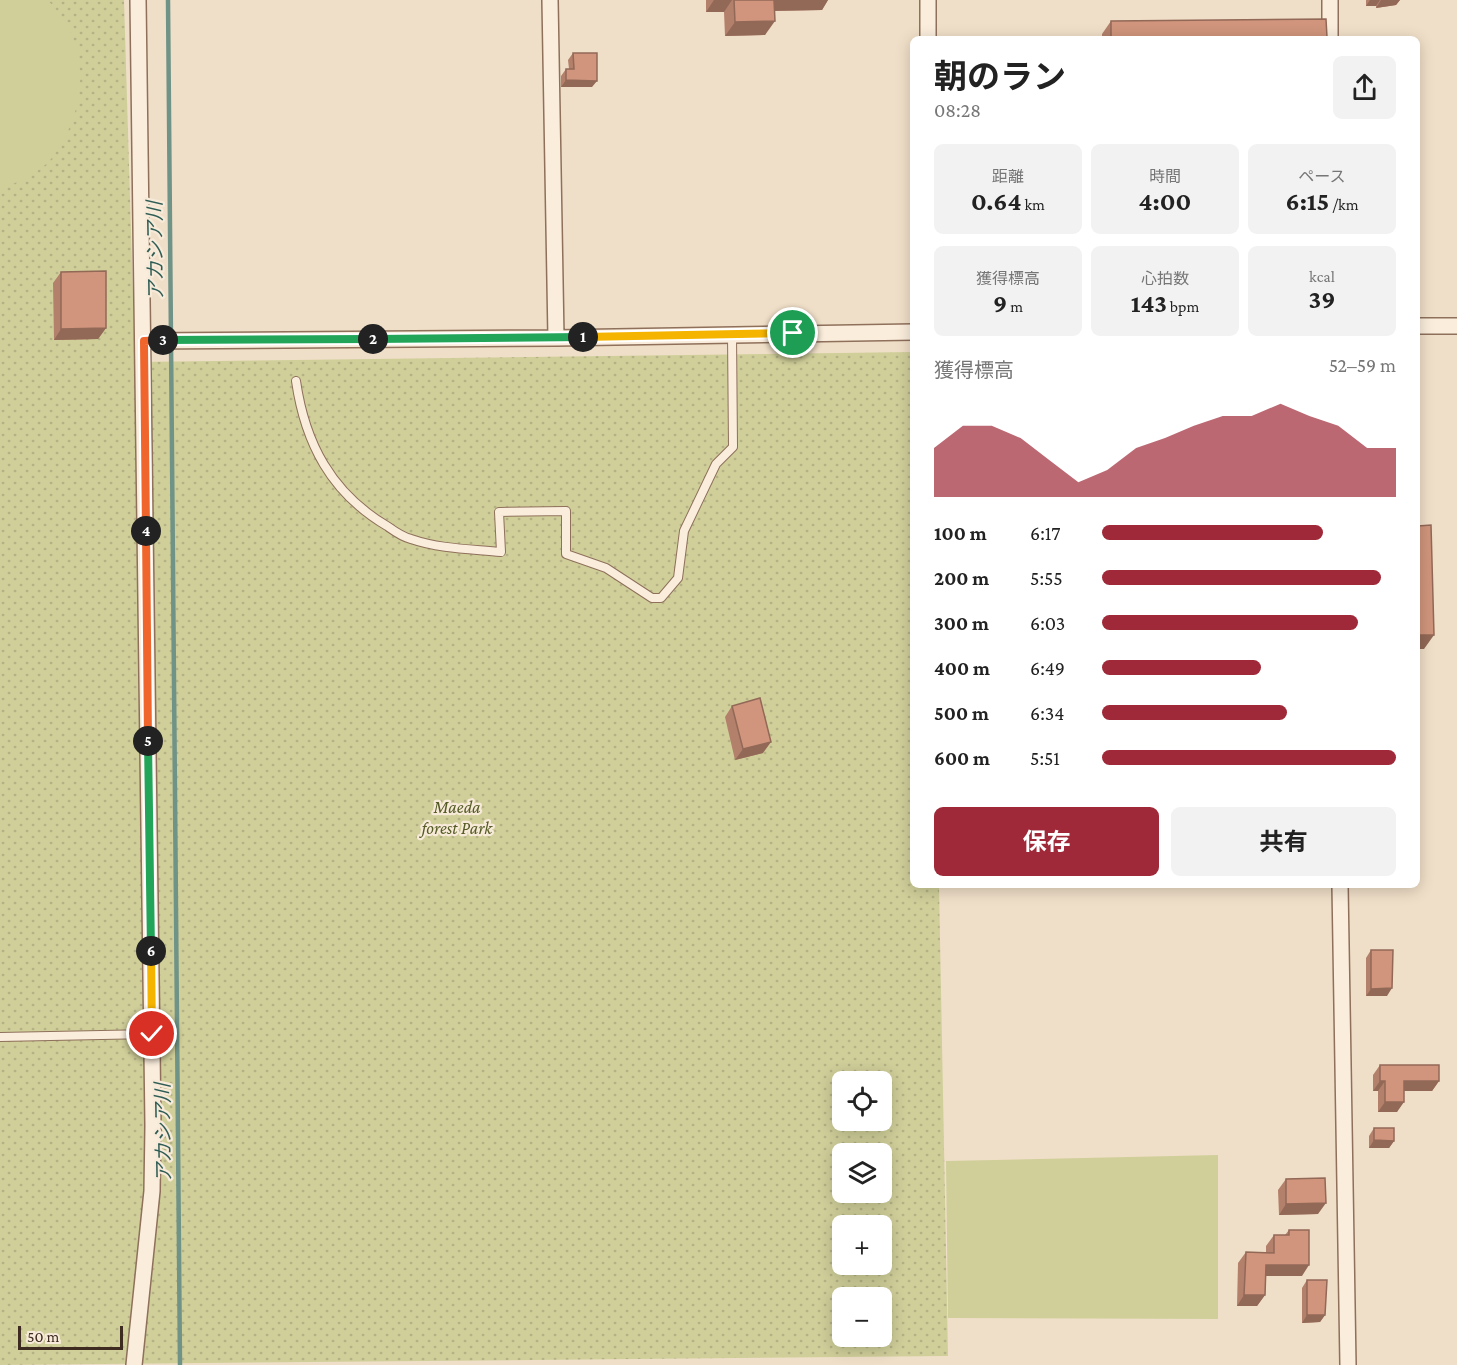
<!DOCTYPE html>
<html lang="ja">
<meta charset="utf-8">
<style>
:root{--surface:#fff;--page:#f2f2f2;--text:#222;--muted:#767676;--accent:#9f2938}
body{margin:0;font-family:"Crimson Pro","Noto Sans JP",serif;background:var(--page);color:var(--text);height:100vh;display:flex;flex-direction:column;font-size:22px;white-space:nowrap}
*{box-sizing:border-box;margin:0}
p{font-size:20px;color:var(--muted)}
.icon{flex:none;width:33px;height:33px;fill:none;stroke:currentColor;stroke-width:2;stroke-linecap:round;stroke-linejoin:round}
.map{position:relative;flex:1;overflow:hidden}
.drawer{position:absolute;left:910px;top:36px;width:510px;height:852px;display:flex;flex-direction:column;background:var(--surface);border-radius:9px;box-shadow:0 3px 15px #0003}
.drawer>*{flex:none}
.fabs{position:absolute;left:832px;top:1071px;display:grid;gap:12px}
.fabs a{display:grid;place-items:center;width:60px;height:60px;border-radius:9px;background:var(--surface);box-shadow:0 3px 15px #0003;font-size:30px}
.scale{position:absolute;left:18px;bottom:15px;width:105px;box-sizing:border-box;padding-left:6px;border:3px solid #3d2a20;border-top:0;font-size:16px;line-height:21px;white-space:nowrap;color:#3d2a20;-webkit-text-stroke:4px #f7ead8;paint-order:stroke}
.pin{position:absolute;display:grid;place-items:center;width:51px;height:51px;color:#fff;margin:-26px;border:3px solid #fff;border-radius:50%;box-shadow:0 2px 6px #0007}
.km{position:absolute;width:30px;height:30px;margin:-15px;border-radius:50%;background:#222;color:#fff;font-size:16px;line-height:30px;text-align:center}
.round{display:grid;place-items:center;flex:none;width:63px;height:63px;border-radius:9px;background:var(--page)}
.headline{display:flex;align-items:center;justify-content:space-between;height:102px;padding:0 24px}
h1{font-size:33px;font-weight:700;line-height:45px}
.stats{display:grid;grid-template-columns:repeat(3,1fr);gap:9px;height:102px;padding:6px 24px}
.stats div{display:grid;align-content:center;border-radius:9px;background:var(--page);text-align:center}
.stats b{font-size:26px;font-weight:700}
.stats small{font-size:16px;font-weight:400}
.stats p{font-size:16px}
.chart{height:168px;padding:12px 24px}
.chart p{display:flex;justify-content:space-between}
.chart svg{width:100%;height:108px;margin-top:6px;fill:var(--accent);opacity:.7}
.primary-button{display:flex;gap:12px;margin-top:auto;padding:12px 24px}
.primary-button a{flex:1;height:69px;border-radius:9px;background:var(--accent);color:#fff;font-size:24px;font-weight:700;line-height:69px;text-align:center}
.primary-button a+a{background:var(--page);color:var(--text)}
ul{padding:0 24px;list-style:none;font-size:20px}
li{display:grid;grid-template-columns:96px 72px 1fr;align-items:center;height:45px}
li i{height:15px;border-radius:8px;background:var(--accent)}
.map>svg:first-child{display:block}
</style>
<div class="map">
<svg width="1457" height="1365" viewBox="0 0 1457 1365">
<defs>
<pattern id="park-dots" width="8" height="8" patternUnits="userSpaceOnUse" patternTransform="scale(1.5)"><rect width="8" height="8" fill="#d0cf9a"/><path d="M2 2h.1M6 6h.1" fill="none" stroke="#b4b284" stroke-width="1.8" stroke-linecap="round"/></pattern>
</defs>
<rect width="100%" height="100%" fill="#f0dfc8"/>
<path fill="url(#park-dots)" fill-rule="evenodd" d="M0 0H124L135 362 913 352 914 885H939L948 1356 0 1365ZM843 1082H882V1120H843ZM843 1154H882V1192H843ZM843 1226H882V1264H843ZM843 1298H882V1336H843Z"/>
<path fill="#d0cf9a" d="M0 0C9 0 39 0 46 0 54 4 59 14 64 21 92 63 81 121 51 159 38 174 18 182 0 189Z
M1218 1155V1319L948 1318 946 1161Z"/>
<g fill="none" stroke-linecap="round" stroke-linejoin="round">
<path stroke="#6f9386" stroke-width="4.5" d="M168 0 180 1365"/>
<g stroke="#8e705b" stroke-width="10">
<path id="lane" d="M296 381C305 443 331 493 387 526 394 531 402 537 411 539 440 549 471 549 501 552L499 512 566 511V554L606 568 652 598H661L678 578 684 531 716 464 733 447 732 334
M0 1037 152 1034"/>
</g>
<g stroke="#8e705b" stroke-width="18">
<path id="street" d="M550 0 556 338
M928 0V39
M1330 0V39
M1418 326H1457
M144 341 556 338 914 332
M1340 885 1348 1365
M134 1365 152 1191 153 1126 138 0"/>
</g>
<use href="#lane" stroke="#faeddc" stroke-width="8"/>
<use href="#street" stroke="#faeddc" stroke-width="15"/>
</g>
<path fill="#b3806b" d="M706 0H828L822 10 775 11 765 35 725 36 724 12H706Z
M1366 0H1400L1396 5 1376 8V6H1366Z
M1111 21 1325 39H1102V34Z
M573 53 592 87H561V76L566 69H569L568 60Z
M61 272 106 328 98 339 54 340 53 283Z
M732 706 763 753 735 760 725 717Z
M1371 950 1387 996H1366V958Z
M1380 1065 1439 1081 1432 1091H1404L1397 1112H1378V1091H1373V1075Z
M1374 1128 1394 1141 1389 1148H1369V1136Z
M1286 1179 1318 1214 1279 1215 1278 1190Z
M1289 1230 1302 1276H1266L1265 1295 1257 1306H1237L1238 1263 1246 1252 1266 1253V1246L1274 1235H1285Z
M1307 1280 1325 1315 1320 1322 1302 1323V1288Z"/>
<path fill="#926857" d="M714 0H732L724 12H706Z
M772 0H828L822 10 764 11Z
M1370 0H1380L1376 6H1366Z
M1381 0H1400L1396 5 1376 8Z
M775 21 765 35 725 36 735 22Z
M1327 37 1325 39H1306L1307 38Z
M566 80 597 81 592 87H561Z
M106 328 98 339 54 340 61 329Z
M1418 635H1434L1424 649H1418Z
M771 742 763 753 735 760 743 749Z
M1392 988 1387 996H1366L1371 989Z
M1380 1081H1385L1378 1091H1373Z
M1404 1081H1439L1432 1091H1397Z
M1385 1102H1404L1397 1112H1378Z
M1374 1140 1394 1141 1389 1148H1369Z
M1326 1203 1318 1214 1279 1215 1286 1204Z
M1266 1265H1309L1302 1276H1258Z
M1244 1295H1265L1257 1306H1237Z
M1307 1315H1325L1320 1322 1302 1323Z"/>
<path fill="#d0957c" stroke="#926857" stroke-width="1.5" d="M734 0H774L775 21 735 22Z
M1326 19 1327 37 1307 38V39H1111V21Z
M573 53H597V81L566 80V69H574Z
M106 271V328L61 329V272Z
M1431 525 1434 635H1418V526Z
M760 698 771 742 743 749 732 706Z
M1371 950H1393L1392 988 1371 989Z
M1380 1065H1439V1081H1404V1102H1385V1081H1380Z
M1374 1128H1394V1141L1374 1140Z
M1325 1178 1326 1203 1286 1204V1179Z
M1289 1230H1309V1265H1266L1265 1295H1244L1246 1252 1274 1253V1235H1289Z
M1307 1280H1327L1325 1315H1307Z"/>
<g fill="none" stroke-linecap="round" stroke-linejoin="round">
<g stroke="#fff" stroke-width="12">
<path id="split-1" d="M583 337 793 333"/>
</g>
<g stroke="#fff" stroke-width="12">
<path id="split-2" d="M373 339 583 337"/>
</g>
<g stroke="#fff" stroke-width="12">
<path id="split-3" d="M163 340 373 339"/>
</g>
<g stroke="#fff" stroke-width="12">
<path id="split-4" d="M146 531 144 341 163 340"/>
</g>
<g stroke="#fff" stroke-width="12">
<path id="split-5" d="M146 531 148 741"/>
</g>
<g stroke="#fff" stroke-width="12">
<path id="split-6" d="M148 741 151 951"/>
</g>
<g stroke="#fff" stroke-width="12">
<path id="split-7" d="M151 951 152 1034"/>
</g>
<use href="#split-1" stroke="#f5b400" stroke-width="8"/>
<use href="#split-2" stroke="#22a559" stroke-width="8"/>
<use href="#split-3" stroke="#22a559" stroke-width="8"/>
<use href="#split-4" stroke="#f0652b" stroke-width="8"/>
<use href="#split-5" stroke="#f0652b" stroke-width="8"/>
<use href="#split-6" stroke="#22a559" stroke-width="8"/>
<use href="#split-7" stroke="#f5b400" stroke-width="8"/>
</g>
<g text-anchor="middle" stroke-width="4.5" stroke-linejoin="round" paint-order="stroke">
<g font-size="18" font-style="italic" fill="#545b25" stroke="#f7ead8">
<text x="457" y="813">Maeda<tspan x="457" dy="21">forest Park</tspan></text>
</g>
<g font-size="20" font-style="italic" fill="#2f5d55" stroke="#f7ead8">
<text transform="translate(155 251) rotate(-91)" y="7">アカシア川</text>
<text transform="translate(163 1133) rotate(-91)" y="7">アカシア川</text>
</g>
</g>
</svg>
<div class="fabs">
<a><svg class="icon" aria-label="locate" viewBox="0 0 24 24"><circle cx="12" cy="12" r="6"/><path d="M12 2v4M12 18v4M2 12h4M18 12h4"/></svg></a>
<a><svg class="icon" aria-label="layers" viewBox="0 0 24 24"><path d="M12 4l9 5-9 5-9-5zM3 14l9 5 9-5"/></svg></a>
<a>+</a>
<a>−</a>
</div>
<div class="scale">50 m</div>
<div class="pin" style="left:793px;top:333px;background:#1e9e55"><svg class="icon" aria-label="arrive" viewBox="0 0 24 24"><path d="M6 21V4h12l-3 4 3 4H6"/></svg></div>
<div class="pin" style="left:152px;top:1034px;background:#d93025"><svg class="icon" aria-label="check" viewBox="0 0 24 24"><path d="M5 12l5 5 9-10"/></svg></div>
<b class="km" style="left:583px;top:337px">1</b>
<b class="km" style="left:373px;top:339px">2</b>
<b class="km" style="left:163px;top:340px">3</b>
<b class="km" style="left:146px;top:531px">4</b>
<b class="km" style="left:148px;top:741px">5</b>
<b class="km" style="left:151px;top:951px">6</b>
<section class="drawer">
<div class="headline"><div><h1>朝のラン</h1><p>08:28</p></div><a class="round"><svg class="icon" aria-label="share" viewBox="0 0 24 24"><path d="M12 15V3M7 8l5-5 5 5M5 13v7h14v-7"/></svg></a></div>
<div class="stats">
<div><p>距離</p><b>0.64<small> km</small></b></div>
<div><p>時間</p><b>4:00</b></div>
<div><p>ペース</p><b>6:15<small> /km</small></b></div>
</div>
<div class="stats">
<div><p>獲得標高</p><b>9<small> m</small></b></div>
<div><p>心拍数</p><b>143<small> bpm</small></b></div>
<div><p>kcal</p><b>39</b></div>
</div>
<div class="chart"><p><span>獲得標高</span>52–59 m</p>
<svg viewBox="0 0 160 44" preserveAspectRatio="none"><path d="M0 44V24L10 15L20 15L30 20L40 29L50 38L60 33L70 24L80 20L90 15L100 11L110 11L120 6L130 11L140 15L150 24L160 24V44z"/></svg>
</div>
<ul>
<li><b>100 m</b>6:17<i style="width:75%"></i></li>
<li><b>200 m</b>5:55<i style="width:95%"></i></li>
<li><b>300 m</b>6:03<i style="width:87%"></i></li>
<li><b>400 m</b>6:49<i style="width:54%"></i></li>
<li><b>500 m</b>6:34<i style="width:63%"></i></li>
<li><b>600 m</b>5:51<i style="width:100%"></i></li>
</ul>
<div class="primary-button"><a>保存</a><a>共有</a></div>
</section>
</div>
